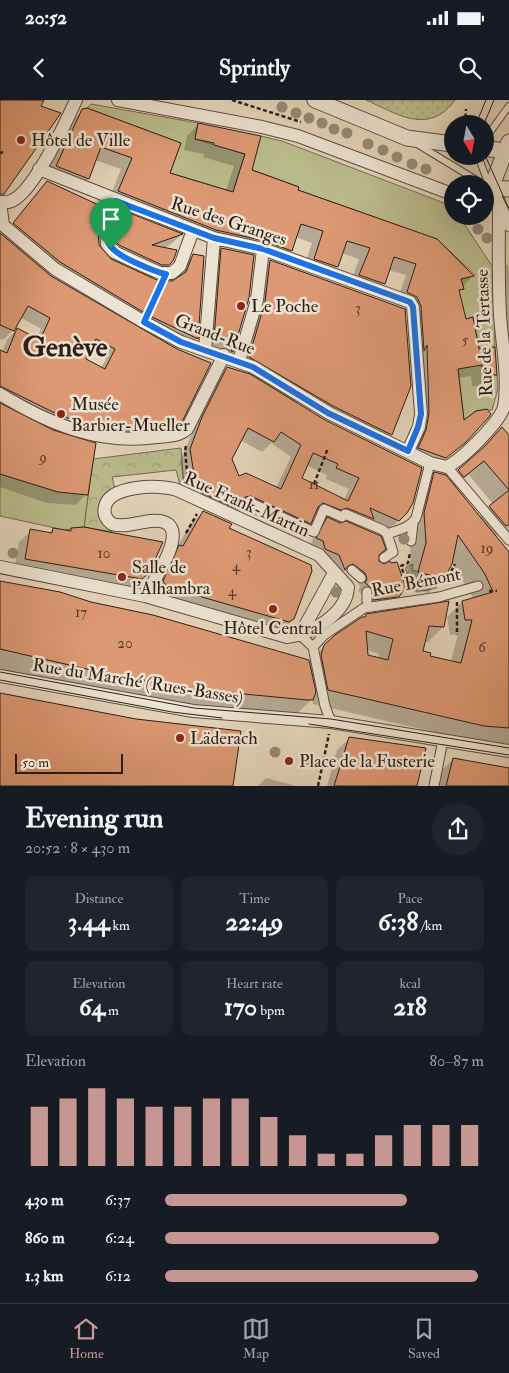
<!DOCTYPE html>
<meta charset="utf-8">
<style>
:root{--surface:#171b24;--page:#20242c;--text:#f1f3f6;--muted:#9ea1a6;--line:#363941;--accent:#c59692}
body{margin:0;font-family:"IM FELL Double Pica",serif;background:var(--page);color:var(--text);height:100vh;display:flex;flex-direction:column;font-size:19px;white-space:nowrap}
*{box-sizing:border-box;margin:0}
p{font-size:16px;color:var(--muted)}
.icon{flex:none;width:28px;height:28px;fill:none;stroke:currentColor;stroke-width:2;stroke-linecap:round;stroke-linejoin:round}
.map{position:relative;height:686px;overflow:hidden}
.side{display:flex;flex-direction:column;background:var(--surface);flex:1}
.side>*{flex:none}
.needle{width:32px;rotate:170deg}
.buttons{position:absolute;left:444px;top:15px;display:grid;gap:10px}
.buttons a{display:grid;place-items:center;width:50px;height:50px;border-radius:50%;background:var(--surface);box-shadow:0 5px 20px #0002;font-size:25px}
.scale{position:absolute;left:15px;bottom:12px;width:108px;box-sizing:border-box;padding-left:5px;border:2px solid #2e1e17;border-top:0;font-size:14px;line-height:18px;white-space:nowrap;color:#2e1e17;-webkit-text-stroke:4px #ede3d2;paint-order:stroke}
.pin{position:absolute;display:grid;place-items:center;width:42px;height:42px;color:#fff;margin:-51px -21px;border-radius:50% 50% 50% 0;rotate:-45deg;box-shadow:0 0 5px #0007}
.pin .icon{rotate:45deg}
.round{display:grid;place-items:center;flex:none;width:52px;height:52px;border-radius:26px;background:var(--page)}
.overview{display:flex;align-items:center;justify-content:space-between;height:85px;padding:0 25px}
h1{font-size:28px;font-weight:800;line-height:38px}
.figures{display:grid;grid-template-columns:repeat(3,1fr);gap:8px;height:85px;padding:5px 25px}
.figures div{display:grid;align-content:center;border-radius:10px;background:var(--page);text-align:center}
.figures b{font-size:25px;font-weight:800}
.figures small{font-size:14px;font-weight:400}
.figures p{font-size:14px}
.chart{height:140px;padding:10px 25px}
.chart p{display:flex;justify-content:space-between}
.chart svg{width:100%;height:90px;margin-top:5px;stroke:var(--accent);stroke-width:6}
ul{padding:0 25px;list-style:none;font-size:16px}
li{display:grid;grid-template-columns:80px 60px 1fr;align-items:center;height:38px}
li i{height:12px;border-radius:6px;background:var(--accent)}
.status{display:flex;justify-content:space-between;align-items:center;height:35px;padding:0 25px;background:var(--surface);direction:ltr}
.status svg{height:14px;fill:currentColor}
header{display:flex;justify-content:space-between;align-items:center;height:65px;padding:0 25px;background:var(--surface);font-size:22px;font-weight:800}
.tab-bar{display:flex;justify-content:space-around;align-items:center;height:70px;border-top:1px solid var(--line);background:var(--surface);font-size:14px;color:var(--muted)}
.tab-bar a{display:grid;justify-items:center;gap:2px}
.tab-bar .selected{color:var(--accent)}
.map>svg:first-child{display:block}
</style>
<div class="status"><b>20:52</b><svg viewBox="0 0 49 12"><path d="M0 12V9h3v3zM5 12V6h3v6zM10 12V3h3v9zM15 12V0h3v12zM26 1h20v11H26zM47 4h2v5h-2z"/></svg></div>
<header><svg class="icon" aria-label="back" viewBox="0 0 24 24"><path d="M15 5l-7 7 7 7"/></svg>Sprintly<svg class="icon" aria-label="search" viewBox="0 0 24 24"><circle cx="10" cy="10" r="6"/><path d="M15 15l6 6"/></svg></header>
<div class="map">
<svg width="509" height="686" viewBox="0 0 509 686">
<defs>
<pattern id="grass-dots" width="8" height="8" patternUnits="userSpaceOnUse" patternTransform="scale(1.25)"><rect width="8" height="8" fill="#babb8c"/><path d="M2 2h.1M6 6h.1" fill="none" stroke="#a0a078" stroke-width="1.8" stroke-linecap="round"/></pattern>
<pattern id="forest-crowns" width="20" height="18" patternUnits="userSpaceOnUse" patternTransform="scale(1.25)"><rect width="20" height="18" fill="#babb8c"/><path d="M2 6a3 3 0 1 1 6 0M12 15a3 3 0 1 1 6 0" fill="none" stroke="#a0a078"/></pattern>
</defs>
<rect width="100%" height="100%" fill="#e4d4ba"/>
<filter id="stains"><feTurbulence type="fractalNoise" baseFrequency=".004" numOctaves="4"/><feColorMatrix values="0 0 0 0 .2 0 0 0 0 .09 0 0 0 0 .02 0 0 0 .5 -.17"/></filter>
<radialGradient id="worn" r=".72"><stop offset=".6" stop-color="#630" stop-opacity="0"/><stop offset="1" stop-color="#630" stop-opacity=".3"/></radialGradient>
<path fill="url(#grass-dots)" stroke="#746c52" d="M366 0H455C429 36 397 14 366 0Z
M413 464 412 470 441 478 443 480C439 489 422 493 413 490L406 470V467Z"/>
<path fill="url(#forest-crowns)" stroke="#746c52" d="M181 348 184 387 180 385 176 370 112 377 115 389 105 393 100 403 112 432 84 427 93 359Z"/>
<path fill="#babb8c" stroke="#746c52" d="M91 4 198 23 195 39 245 54 233 92 170 73 180 43 87 8Z
M261 36 282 41 452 106V116H459L494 169 495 248 480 251 473 217 466 219 455 191 464 189 461 179 475 175 437 139 298 90 299 87 250 69Z
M482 264 483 275H497L498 289 492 310 476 311 464 320 458 269Z
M0 374 58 392 59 389 88 395 84 427 64 430 0 416Z"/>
<path fill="#0003" fill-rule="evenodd" d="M83 10 169 74 226 91 234 66 203 57 204 54 184 50 187 36 198 25 260 37 251 71 472 176 459 192 465 220 478 251 496 274 485 286H472L471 276 458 278 463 323 469 337 433 369 408 360 416 343 418 326 410 218 403 204V207L396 204 406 175 388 170 384 184 372 195 349 187 359 159 341 153 337 167 325 178 303 170 312 143 295 137 291 150 279 161 253 152 205 141 108 102 121 69 95 60 88 79 76 90 45 78 71 22Z
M47 82 96 125 98 146 103 153 102 143 108 129 121 116 181 135 169 146 162 149 172 161 155 177H146L157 182 177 181 183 166 194 155 203 157 196 239 186 249 137 225 44 171 140 230 180 323 169 333 125 340 0 300V251L2 252 7 240 17 229 36 239 41 229 20 217 13 230 3 240 0 239V133L3 135ZM88 251 106 259 101 268 84 260Z
M222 149 248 198 232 251 225 258 207 246 215 157Z
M270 162 391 334 380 345 294 300 293 302 398 421 387 432 369 423 362 429 377 456V462L398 496 390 504 366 507 365 497 358 491 360 487 358 481 345 471 342 472 310 445 320 426 327 419 314 414 310 423 299 434 239 408 228 420 192 404V400L185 398 180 361 216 279 228 268 251 275 239 268 260 172ZM240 340 262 352 271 343 291 357 276 388 239 377 230 359ZM306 365 327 375 326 379 349 389 344 400 300 379ZM336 419 345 423 340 424 330 420Z
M507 164 509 167V288L494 176Z
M0 305 86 394 76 405 47 403 0 387Z
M502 328 509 342V431L507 428 495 437 509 454V644L468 640 313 604 312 599 294 617 149 602 41 580 0 569V483L91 503 308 563 325 546 362 518 443 527 428 542 424 541 422 552 429 557 451 562 458 534 450 535 447 517 462 502 474 499 451 462 443 478 428 493 404 486 411 459 409 429 419 389 434 374 449 381ZM469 375 493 404 479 418 454 387ZM367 550 379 554 378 558 367 556Z
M203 412 293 519 279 533 150 496 189 426Z
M53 429 69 432 72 429 148 472 130 490 14 471 19 442 31 431 48 434Z
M349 639 416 686H327L337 650Z
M453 659 509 669V686H438L441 671Z
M266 678 296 686H258Z"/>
<path fill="#dd9974" stroke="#2e1e17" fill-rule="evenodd" d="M0 0H44L41 6 61 13 4 94H0Z
M87 8 181 43 170 73 233 92 245 54 214 45V43L195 39 198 23 261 36 252 70 299 87 298 90 437 139 474 176 461 179 464 189 459 190 466 219 473 217 479 249 495 247 497 275H483L482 265 458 269 464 320 476 311 487 309 491 314 489 317 465 343 446 358 418 348 426 330 429 313 427 245 424 251 421 206 417 197 407 192 416 164 394 157 385 184 359 175 370 148 347 141 338 167 314 159 323 131 301 124 292 151 265 141 216 130 118 91 132 58 101 47 89 79 56 66 82 9Z
M47 81 105 108 98 125 99 145 111 159 157 180 172 181 186 172 193 154 204 156 198 239 148 215 60 162 13 123Z
M127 112 183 134 152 145 177 150 173 161 169 165H162L119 145 115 141 114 129 120 115Z
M0 133 51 176 177 249 211 263 181 324 168 328 135 331 96 327 59 315 0 286V250L7 253 17 228 40 240 50 218 28 206 14 231 0 225ZM96 239 115 249 105 269 86 259Z
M221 148 254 155 249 198 233 252 231 251 235 244 214 238Z
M270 160 405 209 411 286 392 335 333 306 249 257 265 202Z
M227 267 250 274 325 320 422 368 413 403 407 413 399 421 370 408 374 419 347 408 341 410 323 403 318 407 311 424 251 396 245 397 240 410 202 393V389L196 387 190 349 202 317ZM248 328 274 342 281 332 301 345 281 389 246 373 239 376 232 359ZM313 353 338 364 336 368 359 378 348 401 302 378Z
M0 303 53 330 96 343 88 395 58 392 0 374Z
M502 327 509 335V390L484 361 464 377 458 370 485 346Z
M434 372 446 375 509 452V628L484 626 328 590 321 555 324 545 335 535 362 517H365L366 514 449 501 444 527 429 526 423 551 431 553 430 556 461 563 472 520H465L462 501 493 492 485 474 458 435 452 464 444 479 418 472 426 443 424 413ZM366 531 393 539 388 560 368 555Z
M509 390V424L506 426 489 406Z
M203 411 232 424 229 428 311 465 312 471 294 519 289 522 167 487 163 481 179 445 183 446Z
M327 417 340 423 346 421 381 436 386 449 379 455V461L384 464 390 461 391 463 397 462 405 485V488L399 497 373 500V489L365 483 367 479 365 473 353 464 348 466 345 470 339 455 325 449 323 441 316 438Z
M84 427 109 432 163 442 149 473 142 479 25 459 30 429 52 433 53 428 71 431V428Z
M0 481 60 492 91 502 153 515 309 560 316 592 313 600H307L191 589 117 576 0 549Z
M0 593 136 619 241 631 233 686H0Z
M349 637 426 648 417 686H334Z
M453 658 509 668V686H446Z"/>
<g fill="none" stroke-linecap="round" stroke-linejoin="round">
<g stroke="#5c4c40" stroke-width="8">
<path id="service" d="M485 39 509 6
M417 44 483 84
M478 56 489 85"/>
</g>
<g stroke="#5c4c40" stroke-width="11">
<path id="pedestrian" d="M447 367 509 440
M249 402 314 432 324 409 342 417 345 414 383 430 387 434 393 452 384 458
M387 434C398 430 410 428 416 418L430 363
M411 441 413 423
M352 470 361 478
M367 501V492
M300 535 313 547 325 606 331 622
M313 547 324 535 364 508 439 497 478 486
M434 686 443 640"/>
</g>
<g stroke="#5c4c40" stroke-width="14">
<path id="minor" d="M118 0 262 27 298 36 452 94
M39 69 214 138 263 149 410 202 413 207 421 314 419 327 408 351
M485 96 491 88 509 125
M117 101 106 128 107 144 114 152 160 173H172L180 166 193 130
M0 102 3 125 55 169 144 222 181 242 253 267 329 313 430 363 447 367C462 359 499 323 504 307 509 278 502 244 500 215 498 179 499 141 499 105
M0 102C6 102 10 103 15 99 35 87 66 23 76 0
M205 250 214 138
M239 261 257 200 263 149
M0 294C49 324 99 345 157 337 168 336 179 336 187 329L224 255
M0 467 145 496 287 537C311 535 347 513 348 487L319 455 177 390C160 384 109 385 105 407 103 414 107 420 112 424 125 428 138 422 151 421 199 417 154 480 145 496
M300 535 334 473
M0 576 193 611 331 622 509 651"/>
</g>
<g stroke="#5c4c40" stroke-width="17">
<path id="tertiary" d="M315 0 407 38 452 44
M509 42 491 88 509 89
M485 48 509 52"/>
</g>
<path stroke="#2e1e17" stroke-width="2.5" stroke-dasharray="4 2.5" stroke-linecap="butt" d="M232 0 301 22
M465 24 466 9
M0 53 3 52
M150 209 161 185
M186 346 185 351 188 380
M314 384 328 348
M186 433 197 414
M445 483 455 464
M410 491 401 466 408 463 410 453
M489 491H497
M457 502V535
M124 583 125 578
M318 686 329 634"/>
<use href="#service" stroke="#ede3d2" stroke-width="6"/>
<use href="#pedestrian" stroke="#ede3d2" stroke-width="9"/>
<use href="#minor" stroke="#ede3d2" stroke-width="12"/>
<use href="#tertiary" stroke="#ede3d2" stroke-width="15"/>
<path stroke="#2e1e17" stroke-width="1" d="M476 24 486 0
M484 24 494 0
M485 55 509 109
M0 572 194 608 331 619 509 648
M0 580 172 612 222 618
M309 624 509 655"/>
</g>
<g fill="#978a74">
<circle cx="282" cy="7" r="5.5"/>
<circle cx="296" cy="13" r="5.5"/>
<circle cx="309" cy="18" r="5.5"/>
<circle cx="322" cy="23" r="5.5"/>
<circle cx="334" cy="29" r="5.5"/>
<circle cx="347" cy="33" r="5.5"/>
<circle cx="368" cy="44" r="5.5"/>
<circle cx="383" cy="50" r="5.5"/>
<circle cx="397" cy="57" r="5.5"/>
<circle cx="412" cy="64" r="5.5"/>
<circle cx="426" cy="69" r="5.5"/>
<circle cx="478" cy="129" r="5.5"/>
<circle cx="487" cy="138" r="5.5"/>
<circle cx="404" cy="439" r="5.5"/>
<circle cx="13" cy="453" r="5.5"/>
<circle cx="433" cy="484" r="5.5"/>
<circle cx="418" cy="487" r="5.5"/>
<circle cx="336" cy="492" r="5.5"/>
<circle cx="275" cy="652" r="5.5"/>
<circle cx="311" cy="661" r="5.5"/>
</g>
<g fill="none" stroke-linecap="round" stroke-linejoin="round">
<g stroke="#fff" stroke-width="10">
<path id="route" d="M116 101 214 138 263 149 410 202 413 207 421 314 418 327 408 351 328 313 253 267 181 242 144 222 166 174C154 172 143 166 132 161 97 145 104 132 116 101Z"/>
</g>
<use href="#route" stroke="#1a73e8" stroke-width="6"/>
</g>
<g fill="#8f2418" stroke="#ede3d2" stroke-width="2">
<circle cx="21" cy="40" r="5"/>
<circle cx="241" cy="206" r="5"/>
<circle cx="61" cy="314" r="5"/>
<circle cx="122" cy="477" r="5"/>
<circle cx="273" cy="509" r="5"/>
<circle cx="180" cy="638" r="5"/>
<circle cx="289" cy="661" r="5"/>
</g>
<g text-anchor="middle" stroke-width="5" stroke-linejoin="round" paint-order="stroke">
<g font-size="15" fill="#5a3d2e">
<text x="358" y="213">3</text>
<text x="465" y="245">5</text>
<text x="43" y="362">9</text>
<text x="314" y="389">11</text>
<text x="487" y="453">19</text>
<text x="249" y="457">3</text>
<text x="104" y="458">10</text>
<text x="236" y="471">4</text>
<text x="232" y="496">4</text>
<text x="81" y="517">17</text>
<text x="125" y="548">20</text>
<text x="482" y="552">6</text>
</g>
<g font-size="18" fill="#2e1e17" stroke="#ede3d2" text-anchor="start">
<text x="31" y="46">Hôtel de Ville</text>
<text x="251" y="212">Le Poche</text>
<text x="71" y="310">Musée<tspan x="71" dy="21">Barbier-Mueller</tspan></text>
<text x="132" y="473">Salle de<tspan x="132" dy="21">l'Alhambra</tspan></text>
<text x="273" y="534" text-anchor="middle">Hôtel Central</text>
<text x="190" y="644">Läderach</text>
<text x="299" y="667">Place de la Fusterie</text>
</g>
<g font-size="18" fill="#2e1e17" stroke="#ede3d2">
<text transform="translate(229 121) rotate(18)" y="6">Rue des Granges</text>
<text transform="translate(484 233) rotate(-92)" y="6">Rue de la Tertasse</text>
<text transform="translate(215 234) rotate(21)" y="6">Grand-Rue</text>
<text transform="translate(247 404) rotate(24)" y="6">Rue Frank-Martin</text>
<text transform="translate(416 482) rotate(-11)" y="6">Rue Bémont</text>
<text transform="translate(138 581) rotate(9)" y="6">Rue du Marché (Rues-Basses)</text>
</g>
<g font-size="28" font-weight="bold" fill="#2e1e17" stroke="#ede3d2">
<text x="65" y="256">Genève</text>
</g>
</g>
<rect width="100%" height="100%" filter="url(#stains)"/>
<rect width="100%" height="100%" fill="url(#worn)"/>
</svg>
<div class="buttons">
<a><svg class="needle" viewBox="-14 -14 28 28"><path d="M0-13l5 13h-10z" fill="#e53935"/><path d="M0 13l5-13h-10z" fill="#9ea1a6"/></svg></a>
<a><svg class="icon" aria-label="locate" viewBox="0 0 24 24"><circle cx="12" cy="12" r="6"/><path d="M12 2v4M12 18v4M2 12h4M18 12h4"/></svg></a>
</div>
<div class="scale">50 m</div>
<div class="pin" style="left:111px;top:149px;background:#1e9e55"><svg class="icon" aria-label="arrive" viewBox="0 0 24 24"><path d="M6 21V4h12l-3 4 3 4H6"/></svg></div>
</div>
<section class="side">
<div class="overview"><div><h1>Evening run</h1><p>20:52 · 8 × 430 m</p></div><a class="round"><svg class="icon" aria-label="share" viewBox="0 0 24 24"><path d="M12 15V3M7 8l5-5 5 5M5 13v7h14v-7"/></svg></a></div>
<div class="figures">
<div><p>Distance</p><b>3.44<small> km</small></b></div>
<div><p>Time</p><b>22:49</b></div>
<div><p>Pace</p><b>6:38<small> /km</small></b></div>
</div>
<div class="figures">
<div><p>Elevation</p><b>64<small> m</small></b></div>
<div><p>Heart rate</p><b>170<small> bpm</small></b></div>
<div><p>kcal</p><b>218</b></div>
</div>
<div class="chart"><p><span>Elevation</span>80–87 m</p>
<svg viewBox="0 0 160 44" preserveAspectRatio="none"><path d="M5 44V15M15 44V11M25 44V6M35 44V11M45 44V15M55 44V15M65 44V11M75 44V11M85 44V20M95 44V29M105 44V38M115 44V38M125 44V29M135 44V24M145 44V24M155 44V24"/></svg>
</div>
<ul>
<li><b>430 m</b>6:37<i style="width:76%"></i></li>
<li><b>860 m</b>6:24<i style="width:86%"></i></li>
<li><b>1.3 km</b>6:12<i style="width:98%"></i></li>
</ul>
</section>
<nav class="tab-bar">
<a class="selected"><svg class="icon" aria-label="home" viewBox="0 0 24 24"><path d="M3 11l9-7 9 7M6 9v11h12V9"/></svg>Home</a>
<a><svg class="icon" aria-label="map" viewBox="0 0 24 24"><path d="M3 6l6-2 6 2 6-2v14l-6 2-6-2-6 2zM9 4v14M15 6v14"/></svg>Map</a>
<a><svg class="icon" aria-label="saved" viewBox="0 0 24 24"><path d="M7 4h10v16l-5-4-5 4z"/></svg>Saved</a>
</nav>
